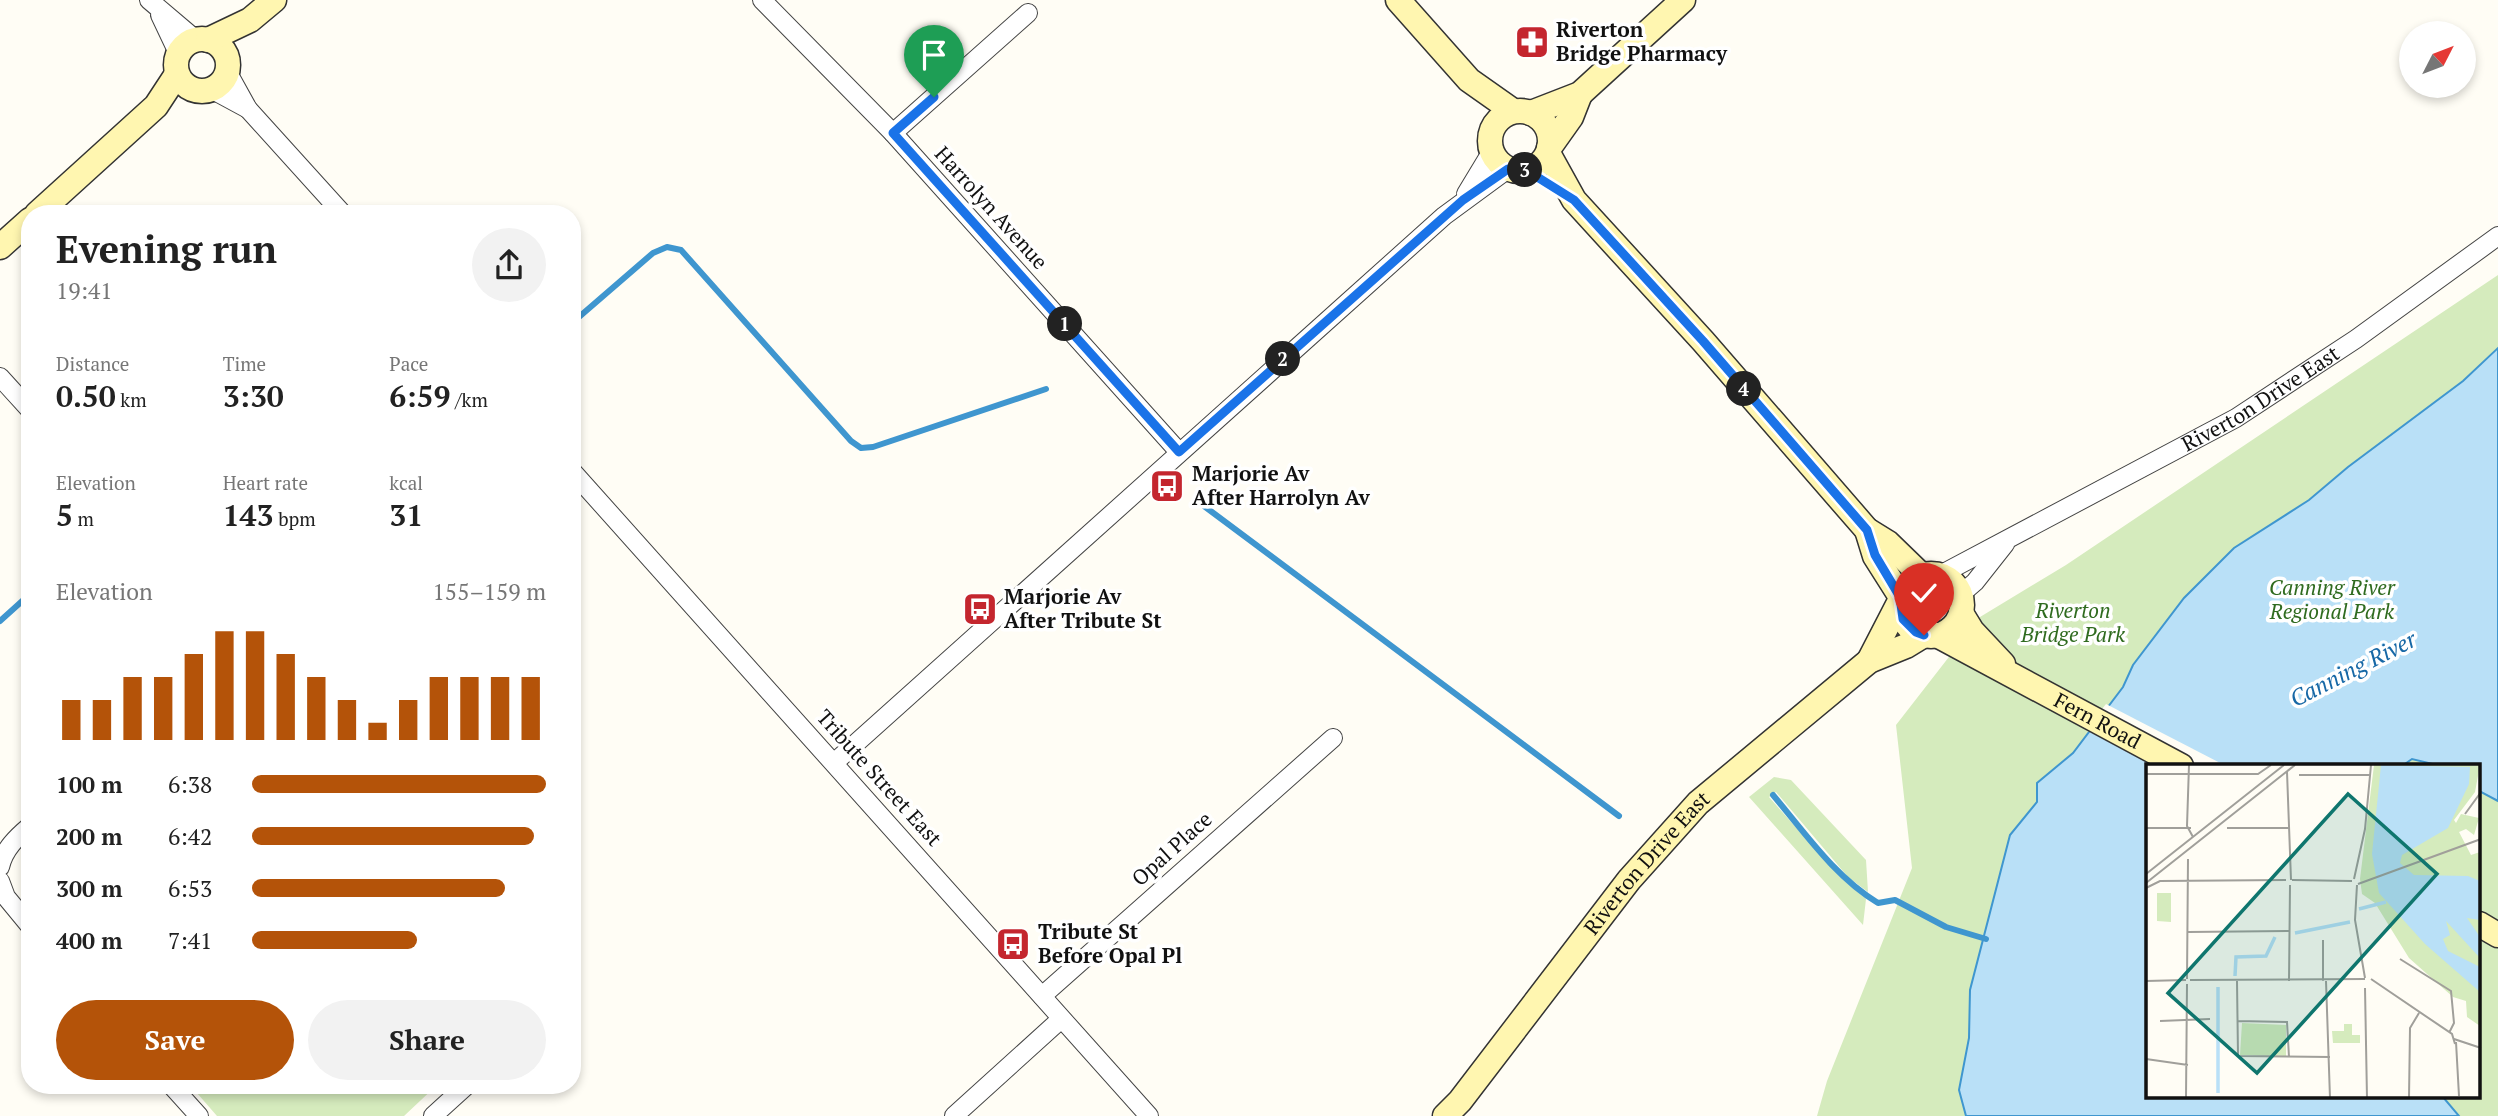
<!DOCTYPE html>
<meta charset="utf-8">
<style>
:root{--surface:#fff;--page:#f2f2f2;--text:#222;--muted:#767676;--accent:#b45309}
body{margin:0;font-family:"PT Serif",serif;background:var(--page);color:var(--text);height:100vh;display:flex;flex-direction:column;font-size:26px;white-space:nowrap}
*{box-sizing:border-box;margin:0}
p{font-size:23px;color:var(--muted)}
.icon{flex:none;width:38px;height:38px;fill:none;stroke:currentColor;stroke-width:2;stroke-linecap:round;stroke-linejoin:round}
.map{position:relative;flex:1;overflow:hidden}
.side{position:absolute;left:21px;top:205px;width:560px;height:889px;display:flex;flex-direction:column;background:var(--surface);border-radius:28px;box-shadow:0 4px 10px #0003}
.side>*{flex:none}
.needle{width:46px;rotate:48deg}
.buttons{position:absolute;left:2399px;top:21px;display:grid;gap:14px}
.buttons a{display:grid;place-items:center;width:77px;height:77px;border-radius:50%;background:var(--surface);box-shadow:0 4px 10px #0003;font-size:35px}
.pin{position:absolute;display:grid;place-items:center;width:60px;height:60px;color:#fff;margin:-72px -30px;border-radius:50% 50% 50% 0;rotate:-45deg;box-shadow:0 0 7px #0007}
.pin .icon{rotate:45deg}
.km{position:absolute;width:35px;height:35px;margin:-18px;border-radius:50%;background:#222;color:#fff;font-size:19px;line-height:35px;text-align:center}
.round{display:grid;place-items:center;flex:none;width:74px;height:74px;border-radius:37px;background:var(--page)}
.head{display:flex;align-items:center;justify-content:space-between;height:119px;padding:0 35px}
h1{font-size:38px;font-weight:700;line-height:52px}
.figures{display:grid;grid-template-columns:repeat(3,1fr);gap:10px;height:119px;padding:7px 35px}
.figures div{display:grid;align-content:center}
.figures b{font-size:30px;font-weight:700}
.figures small{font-size:19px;font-weight:400}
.figures p{font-size:19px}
.chart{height:196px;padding:14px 35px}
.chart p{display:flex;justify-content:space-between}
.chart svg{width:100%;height:126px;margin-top:7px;stroke:var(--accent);stroke-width:6}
.primary-button{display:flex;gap:14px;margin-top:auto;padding:14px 35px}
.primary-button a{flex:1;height:80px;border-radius:42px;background:var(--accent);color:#fff;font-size:28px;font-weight:700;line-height:80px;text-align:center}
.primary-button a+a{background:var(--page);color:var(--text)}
ul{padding:0 35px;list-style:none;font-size:23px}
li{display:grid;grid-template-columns:112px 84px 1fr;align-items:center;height:52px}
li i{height:18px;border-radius:9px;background:var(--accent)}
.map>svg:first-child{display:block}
</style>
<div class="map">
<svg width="2498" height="1116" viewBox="0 0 2498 1116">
<rect width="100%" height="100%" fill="#fffdf5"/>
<path fill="#d5ebbd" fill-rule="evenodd" d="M2498 275V1116H1817L1827 1081 1912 868 1896 725 1980 617 2066 565ZM2148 766H2479V1097H2148Z
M1774 777 1791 780 1866 860 1868 892 1848 877 1776 792 1769 797 1840 877 1866 899 1863 925 1749 797Z
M190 1085H437L404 1116H217Z"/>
<path fill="#b9e0f7" stroke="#3f96cf" stroke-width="2" d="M2498 348V801L2479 791V766H2441L2412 759 2402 766H2148V1097H2443L2459 1116H1966L1959 1090 1969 1038 1970 990 2010 835 2037 802V783L2073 753 2123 687 2133 665 2184 598 2234 548 2309 500 2348 467 2463 381Z"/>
<path fill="#fffdf5" d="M2106 704 2226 766H2154L2086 730Z"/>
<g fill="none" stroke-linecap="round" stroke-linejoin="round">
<path stroke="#3f96cf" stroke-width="6" d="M572 323 653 253 667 247 681 250 851 441 861 448 873 447 1046 389
M1204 506 1619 816
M0 621 30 594
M1773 795C1805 833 1835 877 1878 903L1895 900 1946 927 1986 939"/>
<g stroke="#444" stroke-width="20">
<g id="street">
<path d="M149 0 195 39"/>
<path d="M762 0 893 133 1179 452"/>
<path d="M160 15 178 53"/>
<path d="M227 71 248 109 343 214"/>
<path d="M211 89 248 109"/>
<path d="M893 133 1028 13"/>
<path d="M1466 194 1492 151"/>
<path d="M0 377 30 410"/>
<path d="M572 471 1149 1116"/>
<path id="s1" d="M1940 575 2236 418 2356 339 2498 236"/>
<path d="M1960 595 1975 582 2005 544"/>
<path d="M835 762 1444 216 1508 169"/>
<path d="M0 867C4 849 17 837 30 826"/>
<path d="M0 881 6 897 30 926"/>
<path d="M1042 996 1333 738"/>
<path d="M171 1085 199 1116"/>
<path d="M433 1116 467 1085"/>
<path d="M954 1116 1061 1019"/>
</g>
</g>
<g stroke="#333" stroke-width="27">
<g id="secondary">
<path d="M1398 0 1469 80 1513 111"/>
<circle cx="202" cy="65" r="26"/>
<path d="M208 40 250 20 274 0"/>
<circle cx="1520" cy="141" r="30"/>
<path d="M1531 113 1580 94 1683 0"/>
<path d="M1549 148 1571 117 1580 94"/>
<path d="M1548 153 1574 200 1703 341 1867 530 1888 543 1921 575"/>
<path d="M37 214 156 106 177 74"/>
<path d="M0 247 30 220"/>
<path d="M1867 530 1875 556 1901 597"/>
<circle cx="1931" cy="605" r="31"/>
<path d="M1961 613 1972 631 2003 664"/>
<path id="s2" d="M1937 635 2181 766"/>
<path d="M1869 661 1900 601"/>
<path d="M2479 924 2498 935"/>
<path id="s3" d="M1445 1116 1460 1101 1629 880 1698 803 1869 661 1906 646 1924 635"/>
</g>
</g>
<use href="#street" stroke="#fff" stroke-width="18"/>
<use href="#secondary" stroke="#fff6b0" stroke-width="24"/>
</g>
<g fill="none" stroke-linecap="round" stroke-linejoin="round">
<g stroke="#fff" stroke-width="14">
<path id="route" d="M934 97 893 133 1179 452 1463 200 1508 169 1526 170 1574 200 1703 341 1867 530 1875 555 1900 597 1903 619 1916 632 1924 635"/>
</g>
<use href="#route" stroke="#1a73e8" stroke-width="9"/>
</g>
<defs>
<g id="pharmacy-square" transform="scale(1.75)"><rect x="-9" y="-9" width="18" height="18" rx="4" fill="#c4262e" stroke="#fff"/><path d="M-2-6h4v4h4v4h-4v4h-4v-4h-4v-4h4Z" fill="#fff"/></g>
<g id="bus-square" transform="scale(1.75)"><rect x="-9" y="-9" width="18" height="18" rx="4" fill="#c4262e" stroke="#fff"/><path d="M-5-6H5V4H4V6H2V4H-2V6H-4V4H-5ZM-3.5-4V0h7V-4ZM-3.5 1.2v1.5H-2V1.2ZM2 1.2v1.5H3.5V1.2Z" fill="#fff"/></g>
</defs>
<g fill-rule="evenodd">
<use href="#pharmacy-square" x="1532" y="42"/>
<use href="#bus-square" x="1167" y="486"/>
<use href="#bus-square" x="980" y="609"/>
<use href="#bus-square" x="1013" y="944"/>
</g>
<g text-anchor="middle" stroke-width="7" stroke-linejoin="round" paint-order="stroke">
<g font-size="21" font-weight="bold" fill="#111" stroke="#fff" text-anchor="start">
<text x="1556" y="37">Riverton<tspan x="1556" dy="24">Bridge Pharmacy</tspan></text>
<text x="1192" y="481">Marjorie Av<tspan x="1192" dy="24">After Harrolyn Av</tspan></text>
<text x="1004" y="604">Marjorie Av<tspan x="1004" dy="24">After Tribute St</tspan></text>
<text x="1038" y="939">Tribute St<tspan x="1038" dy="24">Before Opal Pl</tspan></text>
</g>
<g font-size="21" fill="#111" stroke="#fff">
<text transform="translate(991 208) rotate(48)" y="7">Harrolyn Avenue</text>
<text dy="7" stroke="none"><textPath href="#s1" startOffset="366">Riverton Drive East</textPath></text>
<text dy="7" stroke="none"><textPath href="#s2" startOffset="182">Fern Road</textPath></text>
<text transform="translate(879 778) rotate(48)" y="7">Tribute Street East</text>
<text transform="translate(1172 849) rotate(-42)" y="7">Opal Place</text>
<text dy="7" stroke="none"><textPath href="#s3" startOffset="324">Riverton Drive East</textPath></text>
</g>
<g font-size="21" font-style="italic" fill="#2f6b1f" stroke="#fff">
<text x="2332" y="595">Canning River<tspan x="2332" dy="24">Regional Park</tspan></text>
<text x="2073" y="618">Riverton<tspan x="2073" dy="24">Bridge Park</tspan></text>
</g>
<g font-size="23" font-style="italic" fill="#1768a6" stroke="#fff">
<text transform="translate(2353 669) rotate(-27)" y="8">Canning River</text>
</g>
</g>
<g transform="translate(2146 764)">
<rect width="334" height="334" fill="#fffdf5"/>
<path d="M228 1H334L329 28 308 56 310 59 315 50 333 54 328 71 320 65 313 68 325 91 334 88V262L321 253 320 237 307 233 263 194 229 139 216 130 214 115ZM11 129H25V158L11 157ZM96 259 140 261V292L94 291ZM198 260H206V271H214V279H187L186 267H198Z" fill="#d5ebbd"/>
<path d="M235 1 324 3 323 20 302 64 256 91 254 99 268 111 322 112 334 117V156L321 154 334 173V194L300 157 304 171 297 175 302 187 334 203V228L279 180 233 129 226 90Z" fill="#b9e0f7"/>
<path fill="none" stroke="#b9e0f7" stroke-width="3.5" d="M213 145 240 138M149 169 204 158M89 212 90 193 120 192 129 173M72 329V223"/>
<path fill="none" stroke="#a09f9a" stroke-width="2" d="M43 1 41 62 47 73M141 8 145 116M0 10H112L125 1M153 11H224M319 50 335 28M0 64H45M81 64H144M0 110 138 1M208 115 219 65 225 1M146 116 206 117M0 119 149 1M212 120 335 75M211 121 209 156 219 214M0 124 14 117 140 116M42 168 143 167M254 195 305 227 308 259 303 269M41 215 42 95M225 215 306 270 309 280M44 216 219 215M0 217 40 216M91 217 92 292 184 293M143 217 144 121M177 217V176M180 217 184 334M219 224 221 334M14 257 64 255M91 257 141 258 143 293M308 275 335 284M310 278 313 332M0 295 42 301M40 334 41 220M263 334 264 264 273 249"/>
<path fill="#0f766e" fill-opacity="0.15" stroke="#0f766e" stroke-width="3.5" d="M202 30 291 110 111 309 22 229Z"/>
<rect width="334" height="334" fill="none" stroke="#111" stroke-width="3.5"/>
</g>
</svg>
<div class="buttons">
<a><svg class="needle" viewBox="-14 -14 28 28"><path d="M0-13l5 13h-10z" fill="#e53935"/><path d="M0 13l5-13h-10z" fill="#767676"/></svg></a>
</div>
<div class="pin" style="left:934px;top:97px;background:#1e9e55"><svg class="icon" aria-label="arrive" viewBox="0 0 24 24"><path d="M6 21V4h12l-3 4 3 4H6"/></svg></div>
<div class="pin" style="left:1924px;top:635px;background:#d93025"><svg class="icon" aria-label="check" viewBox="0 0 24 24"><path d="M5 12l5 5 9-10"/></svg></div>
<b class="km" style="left:1065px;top:324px">1</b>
<b class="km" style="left:1283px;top:359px">2</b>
<b class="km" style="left:1525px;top:170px">3</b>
<b class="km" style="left:1744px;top:389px">4</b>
<section class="side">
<div class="head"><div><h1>Evening run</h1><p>19:41</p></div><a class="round"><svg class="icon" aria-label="share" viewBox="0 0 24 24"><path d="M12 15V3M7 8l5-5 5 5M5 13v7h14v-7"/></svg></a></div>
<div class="figures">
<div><p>Distance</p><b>0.50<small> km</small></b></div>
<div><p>Time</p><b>3:30</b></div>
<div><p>Pace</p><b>6:59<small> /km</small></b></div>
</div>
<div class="figures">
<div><p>Elevation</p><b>5<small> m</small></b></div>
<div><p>Heart rate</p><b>143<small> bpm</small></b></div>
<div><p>kcal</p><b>31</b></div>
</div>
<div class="chart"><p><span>Elevation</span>155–159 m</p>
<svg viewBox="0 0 160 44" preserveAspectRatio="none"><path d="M5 44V30M15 44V30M25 44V22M35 44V22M45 44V14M55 44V6M65 44V6M75 44V14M85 44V22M95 44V30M105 44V38M115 44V30M125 44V22M135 44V22M145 44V22M155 44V22"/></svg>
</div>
<ul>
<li><b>100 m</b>6:38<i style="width:100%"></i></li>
<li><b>200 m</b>6:42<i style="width:96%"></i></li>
<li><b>300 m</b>6:53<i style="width:86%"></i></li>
<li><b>400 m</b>7:41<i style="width:56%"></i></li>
</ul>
<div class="primary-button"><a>Save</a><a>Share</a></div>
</section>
</div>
